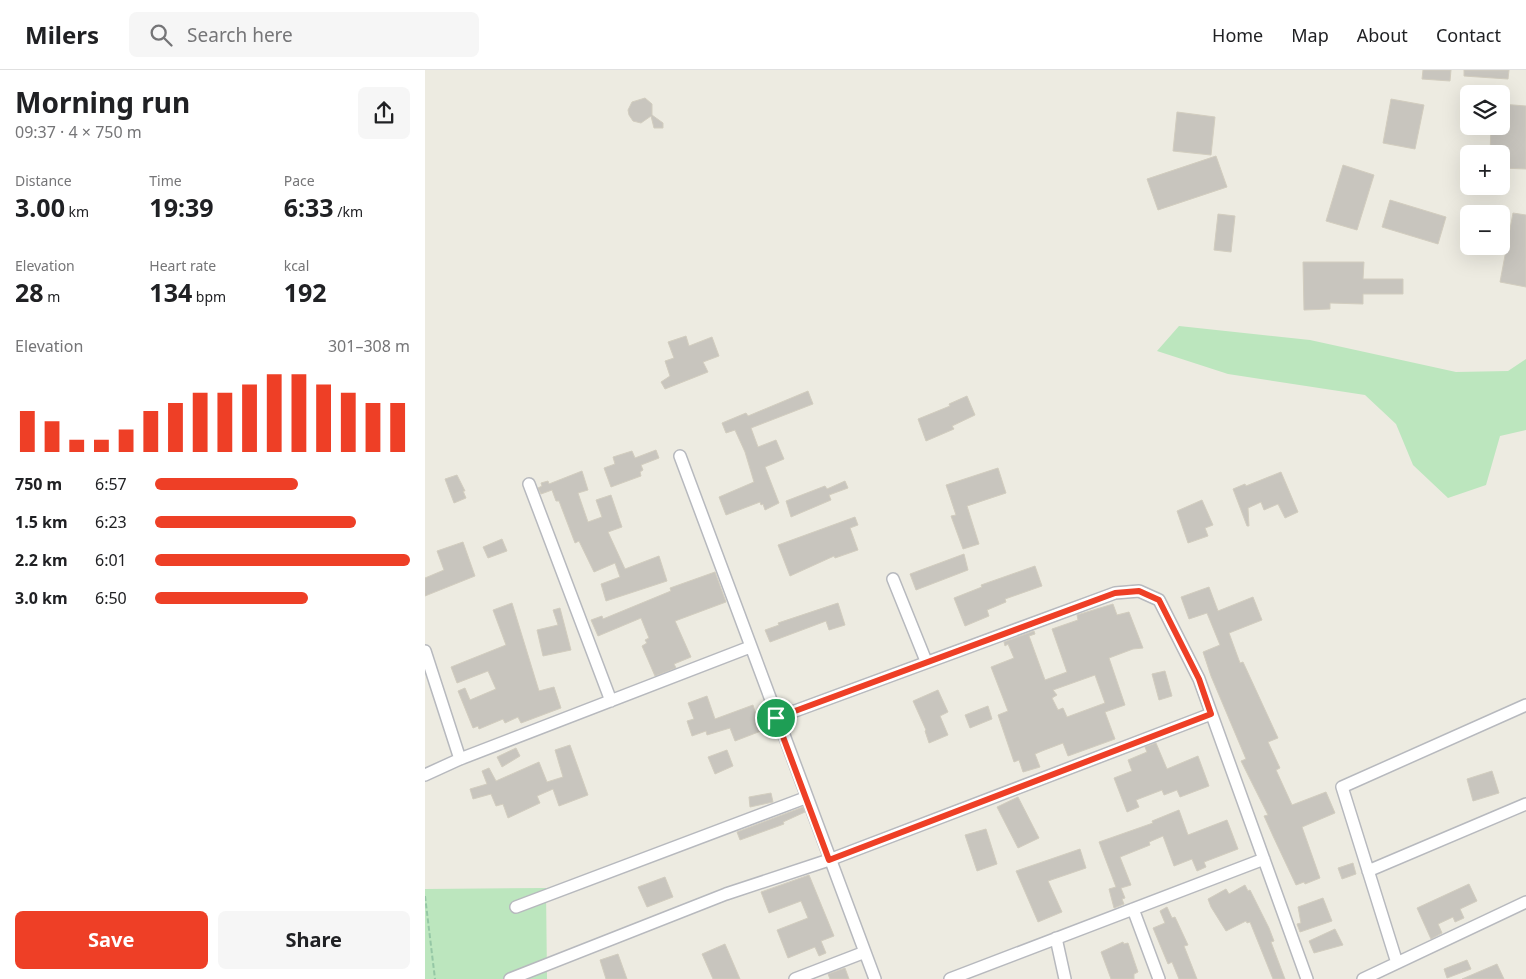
<!DOCTYPE html>
<meta charset="utf-8">
<style>
:root{--surface:#fff;--page:#f6f6f6;--text:#202124;--muted:#757577;--line:#e0e0e0;--accent:#ee3f26}
body{margin:0;font-family:"Noto Sans",sans-serif;background:var(--page);color:var(--text);height:100vh;display:flex;flex-direction:column;font-size:19px;white-space:nowrap}
*{box-sizing:border-box;margin:0}
p{font-size:16px;color:var(--muted)}
.icon{flex:none;width:28px;height:28px;fill:none;stroke:currentColor;stroke-width:2;stroke-linecap:round;stroke-linejoin:round}
.map{position:relative;flex:1;overflow:hidden}
.drawer{display:flex;flex-direction:column;background:var(--surface);width:425px}
.drawer>*{flex:none}
.fabs{position:absolute;left:1035px;top:15px;display:grid;gap:10px}
.fabs a{display:grid;place-items:center;width:50px;height:50px;border-radius:8px;background:var(--surface);box-shadow:0 5px 20px #0002;font-size:25px}
.pin{position:absolute;display:grid;place-items:center;width:42px;height:42px;color:#fff;margin:-21px;border:2px solid #fff;border-radius:50%;box-shadow:0 1px 5px #0007}
.round{display:grid;place-items:center;flex:none;width:52px;height:52px;border-radius:8px;background:var(--page)}
.summary{display:flex;align-items:center;justify-content:space-between;height:85px;padding:0 15px}
h1{font-size:28px;font-weight:700;line-height:38px}
.figures{display:grid;grid-template-columns:repeat(3,1fr);gap:8px;height:85px;padding:5px 15px}
.figures div{display:grid;align-content:center}
.figures b{font-size:25px;font-weight:700}
.figures small{font-size:14px;font-weight:400}
.figures p{font-size:14px}
.chart{height:140px;padding:10px 15px}
.chart p{display:flex;justify-content:space-between}
.chart svg{width:100%;height:90px;margin-top:5px;stroke:var(--accent);stroke-width:6}
.action{display:flex;gap:10px;margin-top:auto;padding:10px 15px}
.action a{flex:1;height:58px;border-radius:8px;background:var(--accent);color:#fff;font-size:20px;font-weight:700;line-height:58px;text-align:center}
.action a+a{background:var(--page);color:var(--text)}
ul{padding:0 15px;list-style:none;font-size:16px}
li{display:grid;grid-template-columns:80px 60px 1fr;align-items:center;height:38px}
li i{height:12px;border-radius:6px;background:var(--accent)}
header{display:flex;align-items:center;gap:30px;box-sizing:border-box;height:70px;padding:0 25px;background:var(--surface);border-bottom:1px solid var(--line)}
header strong{font-size:24px}
nav{display:flex;gap:28px;margin-inline-start:auto;font-size:18px}
.search{width:350px;height:45px;background:var(--page);display:flex;align-items:center;gap:12px;box-sizing:border-box;padding:0 18px;border-radius:8px;color:var(--muted);font-size:19px}
main{display:flex;flex:1;min-height:0}
.map>svg:first-child{display:block}
</style>
<header>
<strong>Milers</strong>
<div class="search"><svg class="icon" aria-label="search" viewBox="0 0 24 24"><circle cx="10" cy="10" r="6"/><path d="M15 15l6 6"/></svg>Search here</div>
<nav><a>Home</a><a>Map</a><a>About</a><a>Contact</a></nav>
</header>
<main>
<section class="drawer">
<div class="summary"><div><h1>Morning run</h1><p>09:37 · 4 × 750 m</p></div><a class="round"><svg class="icon" aria-label="share" viewBox="0 0 24 24"><path d="M12 15V3M7 8l5-5 5 5M5 13v7h14v-7"/></svg></a></div>
<div class="figures">
<div><p>Distance</p><b>3.00<small> km</small></b></div>
<div><p>Time</p><b>19:39</b></div>
<div><p>Pace</p><b>6:33<small> /km</small></b></div>
</div>
<div class="figures">
<div><p>Elevation</p><b>28<small> m</small></b></div>
<div><p>Heart rate</p><b>134<small> bpm</small></b></div>
<div><p>kcal</p><b>192</b></div>
</div>
<div class="chart"><p><span>Elevation</span>301–308 m</p>
<svg viewBox="0 0 160 44" preserveAspectRatio="none"><path d="M5 44V24M15 44V29M25 44V38M35 44V38M45 44V33M55 44V24M65 44V20M75 44V15M85 44V15M95 44V11M105 44V6M115 44V6M125 44V11M135 44V15M145 44V20M155 44V20"/></svg>
</div>
<ul>
<li><b>750 m</b>6:57<i style="width:56%"></i></li>
<li><b>1.5 km</b>6:23<i style="width:79%"></i></li>
<li><b>2.2 km</b>6:01<i style="width:100%"></i></li>
<li><b>3.0 km</b>6:50<i style="width:60%"></i></li>
</ul>
<div class="action"><a>Save</a><a>Share</a></div>
</section>
<div class="map">
<svg width="1101" height="909" viewBox="0 0 1101 909">
<rect width="100%" height="100%" fill="#edebe1"/>
<path fill="#bce6be" d="M754 256 885 270 1031 302 1083 301 1101 289V360L1075 366 1061 415 1023 428 988 395 971 354 940 325 803 304 732 281Z
M121 818 122 909H0V819Z"/>
<path fill="#c8c5be" stroke="#d2cdbf" fill-rule="evenodd" d="M998 0H1026L1025 11 997 9Z
M1039 0H1084L1083 9 1039 6Z
M220 28 227 34V45L238 53V58H229L226 46 216 53 208 51 204 45 203 40 207 32Z
M966 29 999 35 990 79 958 73Z
M1076 34 1101 36V99L1076 98V84H1065L1066 56H1076Z
M752 42 790 47 786 85 748 81Z
M791 86 802 117 733 140 722 109Z
M918 95 949 105 932 160 901 151Z
M965 130 1021 147 1013 174 957 157Z
M1088 143 1101 145V217L1075 212Z
M793 144 810 146 806 182 789 180Z
M878 192H939L938 209H978V224H938V234L905 233V239L879 240Z
M261 266 264 276 287 267 294 286 278 292 283 302 240 319 236 312 245 306 240 291 249 288 243 272Z
M383 321 388 334 326 358 333 377 351 370 359 389 340 397 354 433 340 440 338 434 336 435 335 432 301 445 294 427 329 412 320 382 310 360 301 363 297 353 321 343 323 346Z
M542 326 550 345 527 356 529 359 501 371 493 349 525 336 524 334Z
M231 380 234 388 216 395 218 400 215 402 216 406 186 417 179 398 190 394 188 387 207 381 210 388Z
M573 398 581 423 542 436 554 474 538 479 526 446 531 445 521 415Z
M157 401 163 420 153 423 163 452 177 447 171 430 186 425 197 457 183 462 200 499 234 486 242 511 181 531 176 514 195 507 190 493 169 502 154 471 150 473 134 431H131L127 420 116 424 113 418 117 416 116 413 123 411 124 414Z
M856 402 873 442 860 448 853 434 839 440 836 432 823 438 824 456H822L808 419 820 414 821 416Z
M32 405 40 421H38L41 428 29 433 20 409Z
M420 411 423 418 404 425 406 430 366 447 361 431 400 416 402 419Z
M777 430 788 455 780 458 783 466 763 473 752 441Z
M430 447 433 455 425 458 433 480 410 488 409 486 365 506 353 475Z
M77 469 82 481 63 488 58 477Z
M38 472 50 506 0 526V508L19 500 12 481Z
M539 484 543 500 491 520 485 504Z
M610 496 617 516 580 529 581 532 562 540 564 546 540 556 529 528 557 517 556 515Z
M290 502 301 532 250 551 266 587 249 594 251 598 230 606 217 576 222 573 220 570 224 568 216 548 173 566 166 550 177 546 178 549 246 521 245 518Z
M784 517 793 541 828 527 837 550 804 563 815 593 818 592 853 668 843 672 855 698 851 700 867 735 901 722 910 743 877 757 895 808 880 814 879 812 871 815 848 766 839 746 843 745 816 691 821 689 786 606 778 582 795 575 782 543 764 549 756 527Z
M87 533 114 621 129 617 136 638 96 653 93 647 80 653 78 649 54 659 53 656 48 658 33 621 40 618 45 630 71 619 63 601 32 613 26 597 81 575 68 540Z
M413 533 420 555 404 560 401 551 345 572 340 560 354 555 353 553Z
M688 534 692 545 704 542 718 578 708 579 684 588 700 635 680 642 690 669 643 686 638 673 617 681 610 684 615 697 598 702 594 690 589 692 573 645 583 641 566 597 589 588 583 574 580 576 579 572 609 561 610 564 604 566 620 610 642 602 627 559 653 550 652 545ZM670 605 680 633 642 647 638 638 633 640 627 628 632 625 628 620Z
M135 538 146 580 118 586 112 560 133 555 128 540Z
M740 601 747 626 734 630 727 604Z
M513 620 523 642 515 646 523 665 504 673 500 661 501 660 488 631Z
M282 626 290 649 328 635 336 661 310 671 305 658 282 665 281 661 267 666 262 651 269 649 263 633Z
M563 636 567 649 545 658 540 645Z
M731 673 742 699 773 686 784 716 755 727 752 720 739 725 737 720 711 730 714 737 702 742 689 708 707 701 703 690 722 682 720 677Z
M145 675 163 725 134 736 128 719 112 726 115 733 83 748 78 734 71 736 66 724 48 729 45 719 62 714 57 701 64 698 71 711 114 692 122 712 138 707 130 680Z
M91 678 95 686 77 697 72 687Z
M302 680 308 696 290 704 283 687Z
M1067 701 1074 723 1048 731 1042 709Z
M346 723 348 732 325 737 324 727Z
M593 727 614 768 593 778 572 737Z
M378 737 380 742 358 752 359 754 315 770 312 762Z
M754 740 763 765 802 750 813 779 779 792 781 797 772 801 767 789 749 796 738 766 724 772 725 775 695 787 706 815 696 818 700 828 697 829 699 834 689 838 684 819 691 817 674 772 728 753 727 751Z
M561 759 572 794 552 801 540 765Z
M655 779 661 798 623 811 637 842 613 852 591 801Z
M928 793 931 804 917 809 913 798Z
M384 805 409 866 396 871 401 883 394 886 390 877 363 888 352 860 383 848 376 831 344 843 336 822Z
M240 807 248 827 222 837 213 817Z
M1044 814 1052 831 1035 839 1039 848 1030 852 1028 847 1013 854 1017 863 1006 869 992 838Z
M820 815 823 821 825 820 844 858 849 871 846 872 860 909H848L825 852 822 853 821 851 801 861 786 837 783 829 801 819 804 824Z
M898 828 907 851 875 862 872 854 876 853 873 837Z
M742 837 747 848 750 847 763 875 759 876 772 909H754L747 892 743 894 728 858 740 853 735 841Z
M910 859 918 875 889 883 884 871Z
M698 872 699 874 703 873 713 902 709 904V909H686L676 882Z
M300 874 315 909H288L277 884Z
M193 884 202 909H181L175 890Z
M1042 890 1046 899 1022 908 1019 899Z
M1072 894 1079 909H1037Z
M420 898 424 909H405L403 904Z"/>
<g fill="none" stroke-linecap="round" stroke-linejoin="round">
<g stroke="#b7b9be" stroke-width="14">
<path id="street" d="M255 386 450 909
M104 414 186 631
M468 509 501 591
M0 581 35 689
M351 648 690 523 714 521 734 530 774 609 882 909
M0 705 35 689 325 577
M943 801 1101 734
M91 837 380 728
M708 839 734 909
M631 868 640 909
M972 893 917 717 1101 635
M85 909 301 824 404 790 786 644
M370 909 440 882
M525 909 839 789
M938 909 1101 832"/>
</g>
<path stroke="#95c7a5" stroke-width="2" stroke-dasharray="5 2.5" stroke-linecap="butt" d="M0 826 10 909"/>
<use href="#street" stroke="#fff" stroke-width="11"/>
</g>
<g fill="none" stroke-linecap="round" stroke-linejoin="round">
<g stroke="#fff" stroke-width="10">
<path id="route" d="M714 521 734 530 774 609 786 644 404 790 351 648 690 523Z"/>
</g>
<use href="#route" stroke="#ee3f26" stroke-width="6"/>
</g>
</svg>
<div class="fabs">
<a><svg class="icon" aria-label="layers" viewBox="0 0 24 24"><path d="M12 4l9 5-9 5-9-5zM3 14l9 5 9-5"/></svg></a>
<a>+</a>
<a>−</a>
</div>
<div class="pin" style="left:351px;top:648px;background:#1e9e55"><svg class="icon" aria-label="arrive" viewBox="0 0 24 24"><path d="M6 21V4h12l-3 4 3 4H6"/></svg></div>
</div>
</main>
